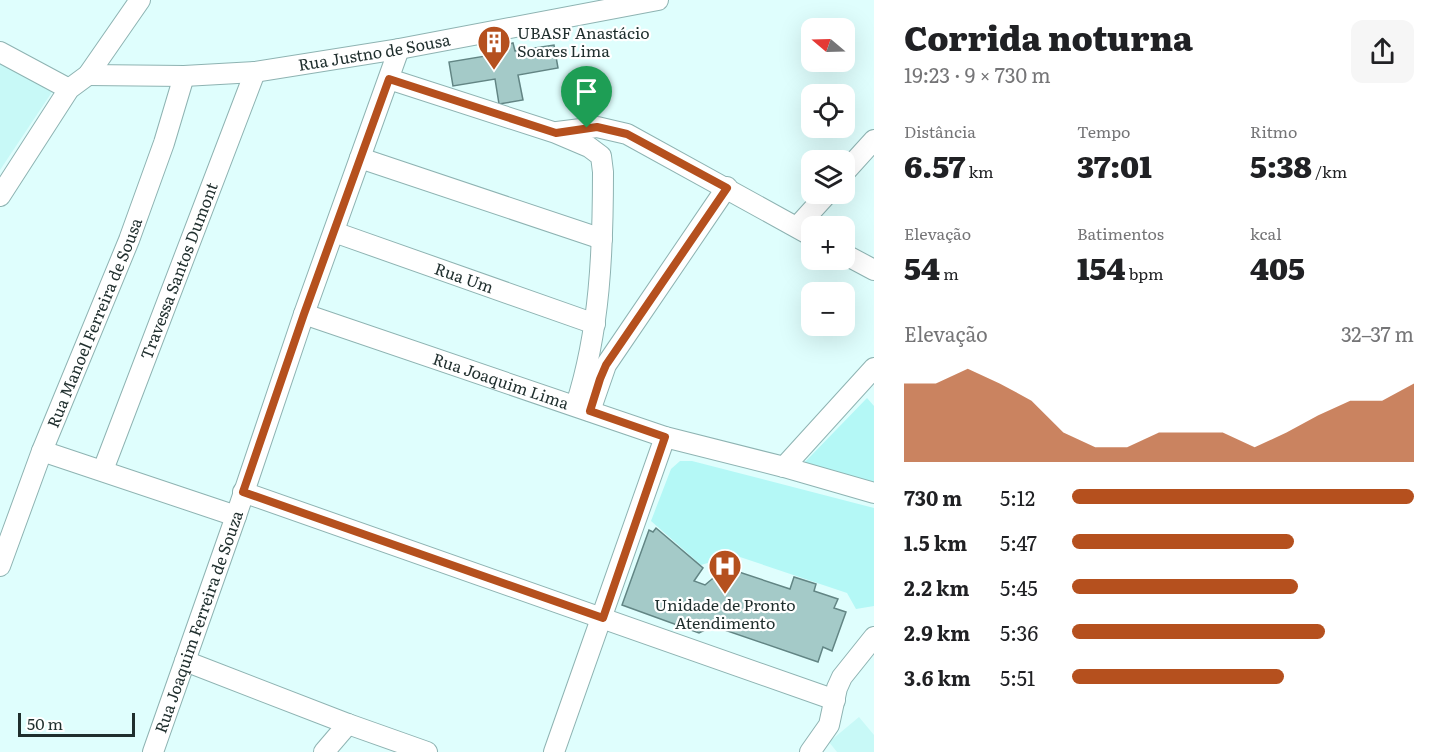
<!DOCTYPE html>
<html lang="pt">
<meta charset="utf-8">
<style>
:root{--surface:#fff;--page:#f6f6f6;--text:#202124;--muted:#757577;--accent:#b5501e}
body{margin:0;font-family:Literata,serif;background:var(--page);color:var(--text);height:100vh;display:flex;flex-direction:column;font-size:22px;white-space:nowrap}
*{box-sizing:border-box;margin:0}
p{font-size:20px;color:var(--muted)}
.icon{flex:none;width:33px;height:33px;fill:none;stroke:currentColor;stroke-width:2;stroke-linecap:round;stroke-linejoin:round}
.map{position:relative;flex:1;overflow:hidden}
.side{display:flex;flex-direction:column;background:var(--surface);width:570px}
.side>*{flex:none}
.needle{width:39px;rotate:289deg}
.controls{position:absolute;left:801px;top:18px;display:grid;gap:12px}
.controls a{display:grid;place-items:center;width:54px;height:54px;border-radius:12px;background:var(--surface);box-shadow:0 6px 24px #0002;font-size:30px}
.scale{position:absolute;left:18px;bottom:15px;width:117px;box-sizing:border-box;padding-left:6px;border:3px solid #1f2e2d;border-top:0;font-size:16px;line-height:21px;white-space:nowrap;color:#1f2e2d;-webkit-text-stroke:4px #fff;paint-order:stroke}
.pin{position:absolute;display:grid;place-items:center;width:51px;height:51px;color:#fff;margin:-62px -26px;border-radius:50% 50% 50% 0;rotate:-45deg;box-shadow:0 0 6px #0007}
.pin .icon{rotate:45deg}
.round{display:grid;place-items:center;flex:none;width:63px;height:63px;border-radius:12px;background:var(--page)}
.headline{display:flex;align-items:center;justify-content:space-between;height:102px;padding:0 30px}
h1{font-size:33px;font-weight:800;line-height:45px}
.stats{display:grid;grid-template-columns:repeat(3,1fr);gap:9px;height:102px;padding:6px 30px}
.stats div{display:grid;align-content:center}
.stats b{font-size:30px;font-weight:800}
.stats small{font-size:16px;font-weight:400}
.stats p{font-size:16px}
.chart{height:168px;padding:12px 30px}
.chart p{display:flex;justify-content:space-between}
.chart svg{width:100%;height:108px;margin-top:6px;fill:var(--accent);opacity:.7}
ul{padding:0 30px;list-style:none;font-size:20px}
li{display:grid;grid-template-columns:96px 72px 1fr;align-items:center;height:45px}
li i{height:15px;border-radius:8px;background:var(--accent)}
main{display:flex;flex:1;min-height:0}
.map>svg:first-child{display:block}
</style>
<main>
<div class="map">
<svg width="874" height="752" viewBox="0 0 874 752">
<rect width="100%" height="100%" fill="#dffefd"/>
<path fill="#c8f9f7" d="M0 63 52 92 0 170Z
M859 717 874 735V752H837L829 742Z"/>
<path fill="#b4f8f6" d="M867 398 874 406V490L803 464Z
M680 461H692L874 508V606L856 609 847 593 734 555 701 565 651 521 671 469Z"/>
<path fill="#a4cac8" stroke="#628584" stroke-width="1.5" d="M513 43 515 51 554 45 558 68 518 75 523 100 499 104 495 79 453 86 449 62 492 55 491 48Z
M656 528 703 568 694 581 705 585 712 579 723 572 736 571 790 589 794 577 816 584 814 591 838 599 834 608 846 612 832 651 823 647 818 662 713 626 699 633 622 605 649 530 653 532Z"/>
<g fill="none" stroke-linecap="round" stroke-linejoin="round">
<g stroke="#8eb3b2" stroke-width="22">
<g id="minor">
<path d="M0 52 69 89"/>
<path id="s1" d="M88 75 184 76 255 72 399 49 658 0"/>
<path d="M389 79 556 133 589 147 601 156 603 172C603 251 600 330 576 405"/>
<path d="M557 132 597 127 627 134 812 236"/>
<path d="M360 158 602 239"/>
<path d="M844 173 874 140"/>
<path d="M0 196 69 89 88 75 140 0"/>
<path d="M797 227 827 194"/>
<path id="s2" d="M334 232 595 324"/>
<path d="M844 254 874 270"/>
<path id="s3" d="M304 314 665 437 784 467 874 493"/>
<path d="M590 411 606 365 727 187"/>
<path d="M42 451 236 516"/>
<path d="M784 467 874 368"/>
<path id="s4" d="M103 470 255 72"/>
<path d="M243 492 835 700"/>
<path id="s5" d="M0 566 42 451 129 240 164 143 184 76"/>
<path d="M185 661 348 724 427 752"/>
<path id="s6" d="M153 752 236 516 304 314 399 49"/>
<path d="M324 752 348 724"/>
<path d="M554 752 665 437"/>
<path d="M810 752 829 725 837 688 842 677 874 637"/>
</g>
</g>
<use href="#minor" stroke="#fff" stroke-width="20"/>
</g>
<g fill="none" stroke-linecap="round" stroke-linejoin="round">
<g stroke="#fff" stroke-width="12">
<path id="route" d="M389 79 556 133 597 127 627 134 727 188 606 365 600 379 590 411 665 437 603 618 243 492 304 314Z"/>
</g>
<use href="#route" stroke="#b5501e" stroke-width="8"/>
</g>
<defs>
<g id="building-pin" transform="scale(1.725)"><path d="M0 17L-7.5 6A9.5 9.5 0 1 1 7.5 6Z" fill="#b5501e" stroke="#fff"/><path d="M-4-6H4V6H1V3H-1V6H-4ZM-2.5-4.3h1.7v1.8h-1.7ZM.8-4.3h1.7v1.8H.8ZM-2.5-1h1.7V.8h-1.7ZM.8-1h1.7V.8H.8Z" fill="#fff"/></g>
<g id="hospital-pin" transform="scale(1.725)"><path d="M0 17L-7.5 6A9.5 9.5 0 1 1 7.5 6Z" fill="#b5501e" stroke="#fff"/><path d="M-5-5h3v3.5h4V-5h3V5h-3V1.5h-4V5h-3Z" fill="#fff"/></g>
</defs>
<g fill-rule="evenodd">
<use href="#building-pin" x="494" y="42"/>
<use href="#hospital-pin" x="725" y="566"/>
</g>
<g text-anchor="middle" stroke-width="4.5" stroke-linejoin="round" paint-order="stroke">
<g font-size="16" fill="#1f2e2d" stroke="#fff" text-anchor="start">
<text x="517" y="39">UBASF Anastácio<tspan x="517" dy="18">Soares Lima</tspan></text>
<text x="725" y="611" text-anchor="middle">Unidade de Pronto<tspan x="725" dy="18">Atendimento</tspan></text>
</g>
<g font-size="16" fill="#1f2e2d" stroke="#fff">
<text dy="6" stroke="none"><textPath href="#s1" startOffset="288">Rua Justno de Sousa</textPath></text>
<text dy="6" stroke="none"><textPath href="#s4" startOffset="213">Travessa Santos Dumont</textPath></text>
<text dy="6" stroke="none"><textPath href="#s2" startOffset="138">Rua Um</textPath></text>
<text dy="6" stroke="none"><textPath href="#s5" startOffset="261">Rua Manoel Ferreira de Sousa</textPath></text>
<text dy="6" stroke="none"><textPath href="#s3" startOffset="208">Rua Joaquim Lima</textPath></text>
<text dy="6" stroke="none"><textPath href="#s6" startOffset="138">Rua Joaquim Ferreira de Souza</textPath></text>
</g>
</g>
</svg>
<div class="controls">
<a><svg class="needle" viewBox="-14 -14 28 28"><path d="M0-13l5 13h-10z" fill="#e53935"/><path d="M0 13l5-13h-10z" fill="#757577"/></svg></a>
<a><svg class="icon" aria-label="locate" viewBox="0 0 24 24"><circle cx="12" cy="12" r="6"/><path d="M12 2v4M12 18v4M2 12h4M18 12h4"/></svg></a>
<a><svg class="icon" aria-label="layers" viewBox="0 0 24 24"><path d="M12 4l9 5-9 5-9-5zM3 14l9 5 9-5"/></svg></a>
<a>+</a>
<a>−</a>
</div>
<div class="scale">50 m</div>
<div class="pin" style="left:587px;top:128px;background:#1e9e55"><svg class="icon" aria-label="arrive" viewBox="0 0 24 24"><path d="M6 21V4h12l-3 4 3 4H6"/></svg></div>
</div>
<section class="side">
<div class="headline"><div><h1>Corrida noturna</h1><p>19:23 · 9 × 730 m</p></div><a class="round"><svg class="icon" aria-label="share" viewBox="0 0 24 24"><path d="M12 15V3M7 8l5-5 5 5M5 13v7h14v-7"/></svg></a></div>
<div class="stats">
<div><p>Distância</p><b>6.57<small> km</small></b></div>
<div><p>Tempo</p><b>37:01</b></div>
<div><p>Ritmo</p><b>5:38<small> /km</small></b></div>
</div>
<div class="stats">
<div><p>Elevação</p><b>54<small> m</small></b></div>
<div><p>Batimentos</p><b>154<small> bpm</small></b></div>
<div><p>kcal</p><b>405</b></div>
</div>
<div class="chart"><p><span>Elevação</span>32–37 m</p>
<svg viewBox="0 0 160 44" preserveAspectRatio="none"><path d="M0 44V12L10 12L20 6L30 12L40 19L50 32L60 38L70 38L80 32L90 32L100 32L110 38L120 32L130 25L140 19L150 19L160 12V44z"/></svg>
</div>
<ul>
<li><b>730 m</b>5:12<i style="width:100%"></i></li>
<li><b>1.5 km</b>5:47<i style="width:65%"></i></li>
<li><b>2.2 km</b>5:45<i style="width:66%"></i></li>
<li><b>2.9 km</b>5:36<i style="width:74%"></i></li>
<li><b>3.6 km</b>5:51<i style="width:62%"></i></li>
</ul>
</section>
</main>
